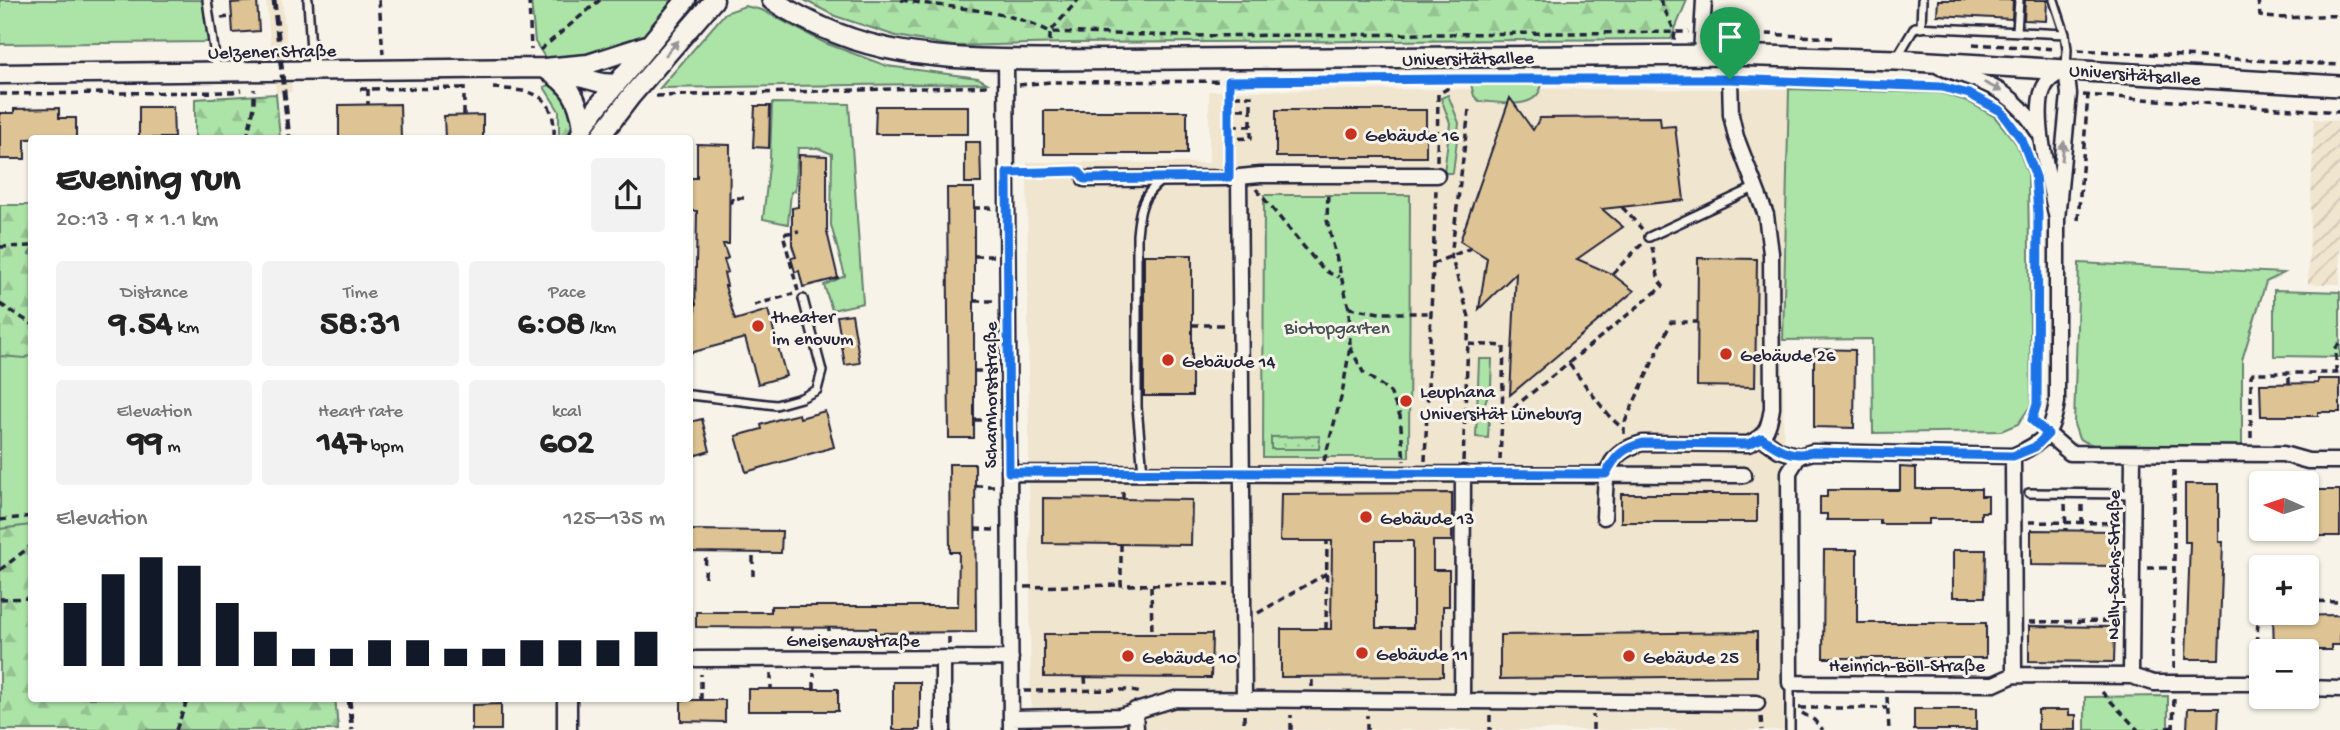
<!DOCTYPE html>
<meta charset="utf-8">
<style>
:root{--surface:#fff;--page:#f2f2f2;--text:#222;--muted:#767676;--accent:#111827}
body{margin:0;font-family:"Gochi Hand",sans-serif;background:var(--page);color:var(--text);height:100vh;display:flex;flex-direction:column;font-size:26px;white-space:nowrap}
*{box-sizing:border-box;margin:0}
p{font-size:23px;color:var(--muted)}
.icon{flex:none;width:38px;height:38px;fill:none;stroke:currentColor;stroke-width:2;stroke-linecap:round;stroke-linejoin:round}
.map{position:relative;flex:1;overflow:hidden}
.drawer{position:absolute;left:28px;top:135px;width:665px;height:567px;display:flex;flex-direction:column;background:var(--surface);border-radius:7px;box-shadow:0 2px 5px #0004}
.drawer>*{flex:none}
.needle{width:46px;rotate:273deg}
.controls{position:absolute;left:2249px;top:471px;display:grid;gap:14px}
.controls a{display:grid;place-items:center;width:70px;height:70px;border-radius:7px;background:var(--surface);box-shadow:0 2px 5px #0004;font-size:35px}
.pin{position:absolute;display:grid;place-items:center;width:60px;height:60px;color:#fff;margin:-72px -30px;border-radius:50% 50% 50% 0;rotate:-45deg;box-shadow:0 0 7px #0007}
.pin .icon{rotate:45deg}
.round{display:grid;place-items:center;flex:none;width:74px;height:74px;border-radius:7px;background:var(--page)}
.head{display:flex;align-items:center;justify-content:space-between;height:119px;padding:0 28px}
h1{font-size:38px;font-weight:700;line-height:52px}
.figures{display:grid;grid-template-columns:repeat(3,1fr);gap:10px;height:119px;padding:7px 28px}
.figures div{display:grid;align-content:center;border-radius:7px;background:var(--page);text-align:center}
.figures b{font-size:35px;font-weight:700}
.figures small{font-size:19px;font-weight:400}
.figures p{font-size:19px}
.chart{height:196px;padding:14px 28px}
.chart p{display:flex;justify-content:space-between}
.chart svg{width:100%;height:126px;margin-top:7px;stroke:var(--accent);stroke-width:6}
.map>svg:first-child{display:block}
</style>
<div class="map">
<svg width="2340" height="730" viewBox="0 0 2340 730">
<defs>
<pattern id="industrial-furrows" width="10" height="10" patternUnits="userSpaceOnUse" patternTransform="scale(1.75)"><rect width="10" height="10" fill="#f0e5cf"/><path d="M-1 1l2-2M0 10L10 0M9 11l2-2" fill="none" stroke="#cec4b3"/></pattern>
<pattern id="forest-firs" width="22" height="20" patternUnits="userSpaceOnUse" patternTransform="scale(1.75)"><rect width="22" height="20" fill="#ace3a7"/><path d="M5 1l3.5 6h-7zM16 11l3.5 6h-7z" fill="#94c291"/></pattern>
<pattern id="garden-dots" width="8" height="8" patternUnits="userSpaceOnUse" patternTransform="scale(1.75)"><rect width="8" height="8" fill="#ace3a7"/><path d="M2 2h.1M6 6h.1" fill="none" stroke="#94c291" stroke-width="1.8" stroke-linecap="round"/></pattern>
</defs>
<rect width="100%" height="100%" fill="#f7f3e8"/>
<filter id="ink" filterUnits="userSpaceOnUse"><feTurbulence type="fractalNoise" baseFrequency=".0143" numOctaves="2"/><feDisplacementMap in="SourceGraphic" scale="14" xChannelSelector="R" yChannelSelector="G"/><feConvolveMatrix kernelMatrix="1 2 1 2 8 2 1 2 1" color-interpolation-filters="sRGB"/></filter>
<g filter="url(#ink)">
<path fill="#f0e5cf" d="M266 0H282L292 92 276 93Z
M1459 89H1789L1783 340 1785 730H1031L1027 162 1209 163V91Z"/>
<path fill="url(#industrial-furrows)" d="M2314 119 2340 121V284H2308Z"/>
<path fill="#ace3a7" stroke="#678271" stroke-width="2" d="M0 0H203L209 42 0 44Z
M531 0H677L640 43 587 56 546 59 535 42Z
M745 6 762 10 825 43 887 66 978 78 987 83 660 88 725 13Z
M1471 84H1542C1537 112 1501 102 1479 101L1474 96Z
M1789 89 1941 93 1967 101 1995 117 2016 143 2028 174 2031 405 2018 424 2001 431 1873 433 1872 339 1783 340Z
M1448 95 1459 123 1453 173H1444L1450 123 1441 98Z
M772 103 849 104 863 303 832 310 824 285 845 276 831 225 832 154 818 148H798L795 191 791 192 788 224 763 219 770 158Z
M1264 195H1410L1409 457H1263Z
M0 205H31L32 698H335L338 730H0Z
M2079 263 2284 273 2266 282 2242 360V447L2093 445 2079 439 2074 424Z
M2274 290 2340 292V357L2274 356Z
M1479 359H1492L1491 386 1482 411 1489 418 1488 438 1476 437Z
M2168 696V730H2085V697Z"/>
<path fill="url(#forest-firs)" stroke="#678271" stroke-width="2" d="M804 0H1687L1671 39 1070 43 953 46 896 36 835 16Z
M556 82C573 101 580 113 566 138H559V111L544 87Z
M276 94 280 138H195V99Z
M0 205H31L32 249 29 254 32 255V354L25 358 0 356Z
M31 525 32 698H335L338 730H0V529Z"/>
<path fill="url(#garden-dots)" stroke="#678271" stroke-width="2" d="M1320 436 1319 449H1271V437Z"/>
<path fill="#dec494" stroke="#22223b" stroke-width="2" fill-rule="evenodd" d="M1938 0H2013L2012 19 1937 15Z
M2025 0H2047L2046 21 2024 20Z
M257 1 259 31 233 33 231 3Z
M1510 98 1533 130 1540 118 1660 117 1661 127 1675 126 1684 200 1602 209 1623 227 1577 259 1612 274 1634 291 1510 395 1516 273 1479 309 1487 258 1460 241Z
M400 104 401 138H339V105Z
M755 106H770L769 148 753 147Z
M876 106H968V134H875Z
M139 107H173L174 138H139Z
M59 108V118H76V138L25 139V159H0V113H14V109Z
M1276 110H1426V157H1276Z
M1044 111H1187V154H1044Z
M483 115V138H445L444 116Z
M965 142H980L981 183H965Z
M697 144 730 145 729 244H723L728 258 724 260 728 272 724 273 727 286H725L735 320 768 310 786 376 758 384 745 338 690 353V323L695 321 697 211H690V178H697Z
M799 155 827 156V232L838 278 803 287 799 271 795 272 791 258 796 257 792 245V208L798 207Z
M947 188H974V438H949Z
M1144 255H1192V396H1144Z
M1698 258 1757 259 1755 387 1697 386Z
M852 314 860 363 845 365 837 316Z
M1814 349 1855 350 1854 428 1814 427Z
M2318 379H2340V412H2318V416H2261L2260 384 2318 383Z
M825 411 834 447 746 472 736 436 762 429 761 425 779 419 799 414 800 418Z
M702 419 710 451 690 457V422Z
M949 464H975L976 632 876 633V628L696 627V612H771V606H958L959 552H950Z
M1900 467 1916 468V489H1981V496H1988V512H1981V519H1929V524H1880V520H1827V514H1820V497H1827V490H1900Z
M2185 484H2219V542H2223L2219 659H2186L2190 542H2185Z
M2306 490H2340V536H2306Z
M1452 493V541H1433V570H1449V606H1443V676L1281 677V629H1331L1332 541H1280L1281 494ZM1376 541H1413V628H1376Z
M1621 494H1757V522H1621Z
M1043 498 1192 500 1191 545 1043 543Z
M690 530 782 531 781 553 690 552Z
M2031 530 2117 531V566L2031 565Z
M1824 550H1857V623H1986V658H1823Z
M1953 550H1986L1985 597H1953Z
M2340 615V645H2331V650H2274L2273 616Z
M2029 626 2115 627 2114 662 2029 661Z
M1757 632V676L1500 679V635Z
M1044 634H1212L1211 678 1044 677Z
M893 682H920V730H893Z
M748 689H838V711H748Z
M681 700H725V722L681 721Z
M501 704V730H472V705Z
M2188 708H2219L2218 730H2187Z
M1914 709H1976V730H1914Z
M2038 710H2069V715H2076V730H2038Z"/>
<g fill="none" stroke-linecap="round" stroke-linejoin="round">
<g stroke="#22223b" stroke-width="12">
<path id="service" d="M207 0 217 71
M308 0 312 69
M2054 0 2065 34
M1921 28 1922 0
M2017 31 2019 0
M1896 59 1915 27 2065 34 2067 49 2066 69
M1649 237 1756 187
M690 395 776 405 801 398 817 390 822 371 803 299
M1143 473 1137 407V235C1139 213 1141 195 1161 181
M2029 493 2132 494
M1790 683V730"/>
</g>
<g stroke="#22223b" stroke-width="19">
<path id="minor" d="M1701 55 1704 0
M1006 60 1011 730
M1940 67C1987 84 2012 88 2039 133
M1239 177 1244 699
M1085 179 1229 178 1260 175H1437
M2057 219C2051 189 2032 118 2043 90 2047 79 2056 75 2066 69L2069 94 2057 219V402C2052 435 2043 443 2013 456L1813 452 1799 456 1789 472 1790 683 1994 684 2014 675 2131 676 2154 683H2261
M2048 434 2070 453 2283 454 2308 461H2340
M1762 438 1779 450 1799 456
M2013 456 2014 675
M1009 473 1744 475
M1604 517C1606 481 1601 453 1643 443L1748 444C1767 436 1769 427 1772 408L1771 253 1766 215 1736 137 1731 115 1730 79
M943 658V730
M696 659 1011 658
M2131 676 2133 454
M2306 688 2340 689
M1462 701 1463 473
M1135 710 1136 730
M1011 718 1120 716 1175 699 1757 703"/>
</g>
<g stroke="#22223b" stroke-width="23">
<path id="tertiary" d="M544 68C570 85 578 96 583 127
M557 71 602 83 616 84
M0 74 544 68 588 64 650 44
M579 138 583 127 599 105 686 0
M599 138 631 96 714 0
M567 730V698"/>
</g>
<g stroke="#22223b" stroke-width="24">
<path id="secondary" d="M772 0C864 60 945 59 1050 60L1729 55 1896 60 2340 86"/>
</g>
<path stroke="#22223b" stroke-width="3.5" stroke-dasharray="7 5" stroke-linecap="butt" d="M379 0 383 54
M529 0 531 50
M901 0C948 8 1009 9 1050 32L1181 36 1689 32
M1660 0 1675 32 1674 40
M2258 0 2260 16C2286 21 2313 14 2340 16
M221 18 232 17
M1718 31 1832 38
M1050 41V32L1078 0
M1973 44 2056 49
M540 50 600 0
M2078 50 2340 65
M1743 79 1949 88
M1019 85 1051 82 1715 79
M493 88C532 91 556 91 554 138
M360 89 468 88
M368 89V105
M0 94 233 92 241 90
M2083 95 2340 112
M656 96 990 86
M1229 109V96
M464 115V86
M2005 116 2022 140 2026 152
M1251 126V109
M247 138 254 107V89
M1437 161 1438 94 1447 89 1448 83 1442 80
M1229 165V139L1251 138V126H1229V109H1251V96H1229V81
M1021 172 1073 171
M1256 189 1319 265 1329 273 1339 277
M729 202H732V198H745
M1622 207 1642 229
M973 208H992
M2078 220 2088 95
M0 247 32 246
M974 256H993
M1432 264 1471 248
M1612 274 1642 244
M798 291 783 234 799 231
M974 301H993
M0 304 32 324
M690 304H702
M754 305 793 294
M1349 308 1380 313H1430
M1192 325H1225
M1469 344 1504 346 1502 417 1663 286 1659 281 1652 247
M1350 347 1363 372 1390 392 1400 416 1404 461
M1569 364 1609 416 1624 430
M974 371H993
M2336 373V348L2340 342
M2289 384V373
M974 420H993
M2036 424 2032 420 2037 404V210
M1624 434V424L1671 322H1698
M2251 438V376L2253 373H2340
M1500 460 1502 417
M1324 461 1342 394 1350 347 1349 308 1327 220 1328 191
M1425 461 1436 189
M1463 461 1469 317 1451 256 1469 110
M2174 470V668
M975 486H994
M1123 499V487
M2065 504 2066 530
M2082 505V530
M0 520 32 516
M2029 522 2119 523
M975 529 994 530
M1121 544V585L1229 584
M2148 568H2174
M0 570 32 545
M753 576V553
M705 577 706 552
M1151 586 1152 634
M1025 587 1121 585
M0 599 32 598
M2306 601 2340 602
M1258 613 1327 573
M2029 622 2116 621
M1326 629 1327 541
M906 633V645
M791 643V627
M829 643V628
M949 644V632
M2254 667 2259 613 2261 612
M771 673V689
M1085 677 1086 690
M1312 687V677
M814 689V673
M1024 691 1126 690 1142 693
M2102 692 2138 730
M1887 697 1889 730
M701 700V674
M1799 708H1887
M1802 713 1814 720 1823 730
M1244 715V730
M1490 715V730
M1761 717 1762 730
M176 730 188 698
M1291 730V715
M1367 730V715
M1593 730V715
M2154 730 2173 727
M2173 730 2174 697"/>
<use href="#service" stroke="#f7f3e8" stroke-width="7"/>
<use href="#minor" stroke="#f7f3e8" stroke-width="14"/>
<use href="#tertiary" stroke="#f7f3e8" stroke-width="18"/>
<use href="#secondary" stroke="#f7f3e8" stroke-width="19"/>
<path stroke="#22223b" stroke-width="5" stroke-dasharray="10 5" stroke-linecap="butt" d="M274 0 289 138
M349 698 352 730"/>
</g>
<defs><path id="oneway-solid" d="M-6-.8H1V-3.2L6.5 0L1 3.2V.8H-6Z" transform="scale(1.75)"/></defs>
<g fill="#97959a">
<use href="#oneway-solid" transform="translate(672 48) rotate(-49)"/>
<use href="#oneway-solid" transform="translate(1993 87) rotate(27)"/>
<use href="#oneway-solid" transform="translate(2063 151) rotate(-84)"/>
</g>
</g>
<g fill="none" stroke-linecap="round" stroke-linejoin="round" filter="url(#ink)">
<g stroke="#fff" stroke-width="14">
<path id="route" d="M1455 79H1730L1942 87 1969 94 2001 111 2022 140 2035 174 2038 213 2037 404 2032 420 2048 434 2035 447 2013 456 1813 452C1792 458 1779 450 1762 438L1748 444 1643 443C1623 448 1615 456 1606 474L1009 472 1007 173 1078 171 1085 179 1229 177V81Z"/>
</g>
<use href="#route" stroke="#1a73e8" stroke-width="9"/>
</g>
<g fill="#c8321e" stroke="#f7f3e8" stroke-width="2.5">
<circle cx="1351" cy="134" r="7"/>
<circle cx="758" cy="326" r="7"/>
<circle cx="1726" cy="354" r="7"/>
<circle cx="1168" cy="360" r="7"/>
<circle cx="1406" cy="401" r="7"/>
<circle cx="1366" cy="517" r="7"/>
<circle cx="1362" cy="653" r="7"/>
<circle cx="1128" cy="656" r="7"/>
<circle cx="1629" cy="656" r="7"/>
</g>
<g text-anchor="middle" stroke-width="6" stroke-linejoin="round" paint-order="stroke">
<g font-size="19" fill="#22223b" stroke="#f7f3e8">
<text transform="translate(272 50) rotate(-1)" y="7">Uelzener Straße</text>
<text transform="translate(1468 57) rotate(-1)" y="7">Universitätsallee</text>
<text transform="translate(2135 73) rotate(4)" y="7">Universitätsallee</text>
<text transform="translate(989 395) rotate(-90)" y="7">Scharnhorststraße</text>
<text transform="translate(2112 565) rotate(-90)" y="7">Nelly-Sachs-Straße</text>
<text x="853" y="646">Gneisenaustraße</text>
<text x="1907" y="671">Heinrich-Böll-Straße</text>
</g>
<g font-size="19" fill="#22223b" stroke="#f7f3e8" text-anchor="start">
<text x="1365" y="141">Gebäude 16</text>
<text x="772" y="322">theater<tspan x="772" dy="22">im enovum</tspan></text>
<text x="1740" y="361">Gebäude 26</text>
<text x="1182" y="367">Gebäude 14</text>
<text x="1420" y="397">Leuphana<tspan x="1420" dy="22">Universität Lüneburg</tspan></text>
<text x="1380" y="524">Gebäude 13</text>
<text x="1376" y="660">Gebäude 11</text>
<text x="1142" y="663">Gebäude 10</text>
<text x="1643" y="663">Gebäude 25</text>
</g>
<g font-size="19" fill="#445256" stroke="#f7f3e8">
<text x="1337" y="333">Biotopgarten</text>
</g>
</g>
</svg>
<div class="controls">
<a><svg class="needle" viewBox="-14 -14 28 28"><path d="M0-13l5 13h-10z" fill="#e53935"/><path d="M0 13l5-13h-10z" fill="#767676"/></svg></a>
<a>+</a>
<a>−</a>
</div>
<div class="pin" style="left:1730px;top:79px;background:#1e9e55"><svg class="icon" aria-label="arrive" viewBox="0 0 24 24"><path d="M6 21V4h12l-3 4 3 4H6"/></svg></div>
<section class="drawer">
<div class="head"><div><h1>Evening run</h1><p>20:13 · 9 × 1.1 km</p></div><a class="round"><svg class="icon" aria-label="share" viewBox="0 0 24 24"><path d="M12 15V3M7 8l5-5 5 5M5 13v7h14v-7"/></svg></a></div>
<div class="figures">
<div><p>Distance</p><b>9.54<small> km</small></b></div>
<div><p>Time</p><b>58:31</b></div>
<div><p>Pace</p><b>6:08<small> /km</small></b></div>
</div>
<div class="figures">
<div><p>Elevation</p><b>99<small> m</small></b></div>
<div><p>Heart rate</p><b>147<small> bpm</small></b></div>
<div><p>kcal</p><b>602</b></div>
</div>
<div class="chart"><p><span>Elevation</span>125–135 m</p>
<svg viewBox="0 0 160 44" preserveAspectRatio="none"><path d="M5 44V22M15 44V12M25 44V6M35 44V9M45 44V22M55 44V32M65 44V38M75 44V38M85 44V35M95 44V35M105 44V38M115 44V38M125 44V35M135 44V35M145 44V35M155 44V32"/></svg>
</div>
</section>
</div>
